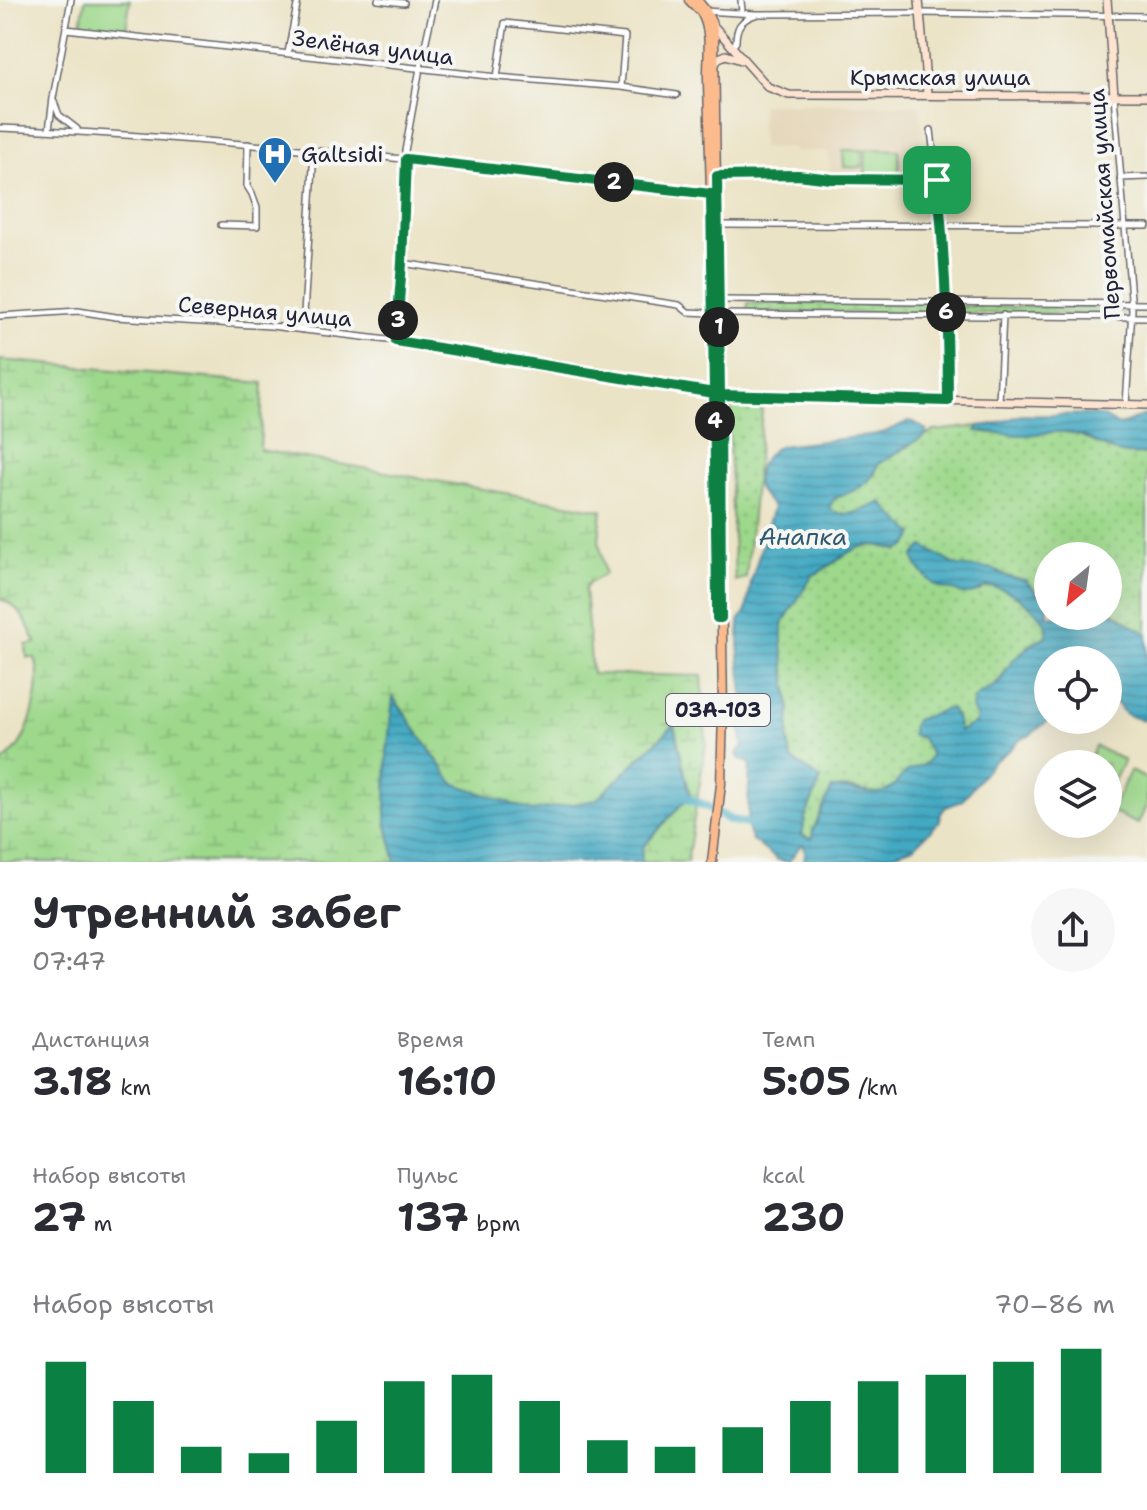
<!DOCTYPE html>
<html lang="ru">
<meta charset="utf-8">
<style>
:root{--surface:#fff;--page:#f7f7f7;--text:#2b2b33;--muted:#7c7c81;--accent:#0b8043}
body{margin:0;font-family:"Shantell Sans",sans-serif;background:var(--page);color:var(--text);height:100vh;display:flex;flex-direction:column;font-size:30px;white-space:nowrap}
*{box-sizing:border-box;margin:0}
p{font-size:26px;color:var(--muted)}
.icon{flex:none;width:44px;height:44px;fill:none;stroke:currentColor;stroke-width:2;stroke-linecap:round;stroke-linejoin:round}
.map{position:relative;height:862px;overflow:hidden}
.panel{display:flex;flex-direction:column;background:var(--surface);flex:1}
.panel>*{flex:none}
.needle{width:52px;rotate:209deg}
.buttons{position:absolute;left:1034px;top:542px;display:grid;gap:16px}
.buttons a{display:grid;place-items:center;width:88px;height:88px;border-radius:50%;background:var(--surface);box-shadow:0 8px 32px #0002;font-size:40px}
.pin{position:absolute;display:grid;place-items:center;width:68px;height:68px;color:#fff;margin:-34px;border-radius:16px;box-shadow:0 4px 12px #0006}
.km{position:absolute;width:40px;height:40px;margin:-20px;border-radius:50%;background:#222;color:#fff;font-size:22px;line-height:40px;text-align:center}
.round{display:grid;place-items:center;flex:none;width:84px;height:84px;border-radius:42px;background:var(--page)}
.head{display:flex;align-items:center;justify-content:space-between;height:136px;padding:0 32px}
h1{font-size:44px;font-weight:700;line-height:60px}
.stats{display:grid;grid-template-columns:repeat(3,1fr);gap:12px;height:136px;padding:8px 32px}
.stats div{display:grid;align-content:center}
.stats b{font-size:40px;font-weight:700}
.stats small{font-size:22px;font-weight:400}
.stats p{font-size:22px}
.chart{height:224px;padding:16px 32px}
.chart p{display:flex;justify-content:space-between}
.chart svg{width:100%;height:144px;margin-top:8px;stroke:var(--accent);stroke-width:6}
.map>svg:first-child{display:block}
</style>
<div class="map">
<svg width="1147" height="862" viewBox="0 0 1147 862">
<defs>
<pattern id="wetland-marsh" width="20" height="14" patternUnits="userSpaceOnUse" patternTransform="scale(2)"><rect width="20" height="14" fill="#9dd88b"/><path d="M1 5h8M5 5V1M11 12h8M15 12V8" fill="none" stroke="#87b979"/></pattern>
<pattern id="park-dots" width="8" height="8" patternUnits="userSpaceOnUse" patternTransform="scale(2)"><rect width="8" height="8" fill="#9dd88b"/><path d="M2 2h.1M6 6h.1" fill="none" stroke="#87b979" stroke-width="1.8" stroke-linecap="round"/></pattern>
<pattern id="water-rules" width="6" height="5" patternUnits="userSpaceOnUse" patternTransform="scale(2)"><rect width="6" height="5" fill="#42a9c2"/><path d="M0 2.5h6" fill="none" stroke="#37899f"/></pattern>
</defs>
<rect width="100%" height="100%" fill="#f6f6f2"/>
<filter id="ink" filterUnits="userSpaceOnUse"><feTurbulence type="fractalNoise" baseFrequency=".0125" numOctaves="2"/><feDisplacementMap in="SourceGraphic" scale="16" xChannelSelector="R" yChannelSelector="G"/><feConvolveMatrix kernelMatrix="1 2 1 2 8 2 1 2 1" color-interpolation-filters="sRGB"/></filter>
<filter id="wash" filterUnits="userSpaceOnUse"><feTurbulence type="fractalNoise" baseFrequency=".006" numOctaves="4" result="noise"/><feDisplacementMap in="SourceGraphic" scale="32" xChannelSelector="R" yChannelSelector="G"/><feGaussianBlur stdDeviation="1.8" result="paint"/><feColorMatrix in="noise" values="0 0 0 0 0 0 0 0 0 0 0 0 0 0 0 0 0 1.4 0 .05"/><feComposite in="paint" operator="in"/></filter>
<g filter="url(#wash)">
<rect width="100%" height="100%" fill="#ebe3c5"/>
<path fill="#e4d5b7" d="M761 104 920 105 925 178 831 177 828 151H792L791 147 761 148Z"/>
<path fill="url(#wetland-marsh)" stroke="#607d63" stroke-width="2" d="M0 360 263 383 260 450 602 510 599 540 605 574 589 583 585 589 592 674 702 676 706 744 687 862H641L643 847 690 795 674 725 596 800 532 811 453 783 394 698 387 753 386 821 396 862H0V764C9 757 17 750 22 740 33 720 43 680 35 658H27L26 645 36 643C27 624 21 606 0 599Z"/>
<path fill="url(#park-dots)" stroke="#607d63" stroke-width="2" d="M748 303 936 304V313L747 312Z
M952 306 1125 308V314L952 313Z
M733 404 761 405 762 412 746 578 735 581 728 415Z
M979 426 977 431C993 433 1010 435 1027 434 1043 434 1061 429 1076 434 1101 443 1118 459 1147 453V633C1133 628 1121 616 1108 609V556H1048V596L1037 593 1025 580C1012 579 1002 576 992 568H969L953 565 923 546 955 590C961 590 969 593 975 593 979 592 982 588 987 587 1008 584 1041 611 1048 629L1045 637C1033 642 1021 651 1013 661 999 677 1003 684 980 693L976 723 959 732 922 738 931 755 926 765 908 771 898 783 886 792 877 793 847 788H832L813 830 812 839 802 836 805 818 821 779 792 759 788 740 790 709 782 644V624L813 575C824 571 832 563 841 556 859 543 878 543 898 551L913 534 890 512 882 502C865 509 846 521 829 508L833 499 875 474 878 464 926 435 934 431Z"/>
<path fill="#9dd88b" stroke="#607d63" stroke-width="2" d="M85 0H130L126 31 81 24Z
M866 149 899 150V173H865Z
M843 150H863L862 168 844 167Z
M1095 746 1124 760 1108 793V764H1087Z
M1130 771 1147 779V804L1138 824 1111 812Z"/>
<path fill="url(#water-rules)" stroke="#32667e" stroke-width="2" d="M1021 415C1047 417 1074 412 1100 416 1108 417 1115 427 1123 424 1132 422 1137 416 1147 415V453C1108 461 1096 434 1064 432 1052 431 1039 434 1026 435 1010 435 993 432 976 431L979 426 995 424Z
M909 421 914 422 926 430V435L878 464C871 487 854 490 834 499L829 508C845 521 865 509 882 502L890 512 914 534C903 562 891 543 871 545 845 548 835 566 813 575L782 624V644L790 709 788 740 791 759 821 779 805 818 802 836 812 839 813 830 832 788C848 788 877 797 888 790 897 785 899 777 906 772 918 765 924 769 931 755L922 738 912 735V729L915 720 950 708 956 717 959 731 976 723V715L972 710 973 700 980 693 990 689 999 683 1012 661 1037 641 1045 637 1048 629C1041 611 1007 584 986 587 982 588 978 592 974 593 970 594 965 594 961 594 954 588 950 591 942 588 931 585 914 566 914 555L924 546C954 566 954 568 992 568 1002 576 1012 579 1025 580L1037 593 1048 596V616H1108V609C1121 616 1133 628 1147 633V720C1138 719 1130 718 1124 712 1118 707 1118 702 1112 698L1108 700V660H1048L1049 720 1029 736 1019 740 1011 749 992 763 962 801 946 807 941 812 940 821 914 847 872 862H804L805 852 804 845 800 846 789 862 778 860 752 840 748 832V805L750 763 741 760 737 755 739 750 743 746 740 729 743 694 739 656V621L746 611 751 582 773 507C768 500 758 493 757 485 754 469 767 452 780 446L866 436 885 432Z
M393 697 453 783 532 811 596 800 674 725 690 795 643 847 641 862H396L386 822 387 753Z"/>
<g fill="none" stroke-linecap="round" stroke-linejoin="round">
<path stroke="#42a9c2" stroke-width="9" d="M677 794 708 807 730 820 759 826"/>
</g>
</g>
<g filter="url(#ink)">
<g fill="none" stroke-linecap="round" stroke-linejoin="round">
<g stroke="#68666b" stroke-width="8">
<path id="street" d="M378 0 404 3
M741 0 742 12
M704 11 756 14 919 13 1147 16
M66 29 497 77 621 87 677 95
M732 47 736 42C736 28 740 20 755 15
M288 53 298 0
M497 77 505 23 625 36 621 87
M1114 96 1132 310 1126 405
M54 102 59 115 77 129
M0 128C167 135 333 151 498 169 569 177 641 181 710 194
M49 130 53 98 71 0
M931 130 942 226 946 303 948 400
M717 176 798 175 831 179 937 180
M1120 178 1147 177
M221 225 257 226V208L252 194 247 186 248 144
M717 225 1147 226
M402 263 679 305 688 312 712 313
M719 300 1147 304
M719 314 1147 317
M0 316 78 311 116 317 271 326 396 341 686 388 720 395
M303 330 314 151
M396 341 402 263 407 168 405 151 420 68 435 0
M999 402 1003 315"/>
</g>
<g stroke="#68666b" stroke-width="10">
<path id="secondary" d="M919 0 927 94
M1107 0 1114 96
M712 24 768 87 789 95 1147 96
M715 64 719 58 726 55 741 60
M720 395 1147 405"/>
</g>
<g stroke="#68666b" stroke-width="11">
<path id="primary" d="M689 0 706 17
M697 0 706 11 712 24 714 37 723 712 721 784 712 862
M702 14C713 34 707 60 708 82 709 132 711 182 712 231
M712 253 713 331"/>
</g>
<use href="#street" stroke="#fff" stroke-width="5"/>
<use href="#secondary" stroke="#fde4d1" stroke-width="7"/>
<use href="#primary" stroke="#fbbb8d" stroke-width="8"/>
</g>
</g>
<g fill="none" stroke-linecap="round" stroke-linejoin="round" filter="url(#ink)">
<g stroke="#fff" stroke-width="16">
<path id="route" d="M937 180 831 179 798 175 717 176 720 395 714 393 711 194 406 159 402 263 396 341 714 393 717 596V618H721L720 395 948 401C948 327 945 254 937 180"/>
</g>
<use href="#route" stroke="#0b8043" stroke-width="10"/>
</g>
<defs>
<g id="hospital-pin" transform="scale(1.8)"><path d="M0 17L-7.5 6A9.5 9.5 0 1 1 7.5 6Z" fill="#1f6fb2" stroke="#f6f6f2"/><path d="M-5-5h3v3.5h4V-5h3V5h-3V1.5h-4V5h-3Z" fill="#fff"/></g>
</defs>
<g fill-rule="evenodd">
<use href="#hospital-pin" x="275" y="154"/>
</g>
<g text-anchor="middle" stroke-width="8" stroke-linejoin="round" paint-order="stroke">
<rect fill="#f6f6f2" stroke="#626272" stroke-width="2" x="666" y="694" width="104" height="32" rx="6"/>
<g font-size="20" font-weight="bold" fill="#22223b">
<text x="718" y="717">03А-103</text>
</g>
<g font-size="22" fill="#22223b" stroke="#f6f6f2">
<text transform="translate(373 47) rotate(7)" y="8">Зелёная улица</text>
<text x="940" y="85">Крымская улица</text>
<text transform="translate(1104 204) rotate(-94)" y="8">Первомайская улица</text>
<text transform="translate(265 311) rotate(5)" y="8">Северная улица</text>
</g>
<g font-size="22" fill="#22223b" stroke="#f6f6f2" text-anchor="start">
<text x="301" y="162">Galtsidi</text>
</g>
<g font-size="24" font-style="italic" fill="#2f5871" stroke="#f6f6f2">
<text x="803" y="545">Анапка</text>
</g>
</g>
</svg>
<div class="buttons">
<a><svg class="needle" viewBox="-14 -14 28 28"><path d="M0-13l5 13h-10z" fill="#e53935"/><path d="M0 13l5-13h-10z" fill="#7c7c81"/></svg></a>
<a><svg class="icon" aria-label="locate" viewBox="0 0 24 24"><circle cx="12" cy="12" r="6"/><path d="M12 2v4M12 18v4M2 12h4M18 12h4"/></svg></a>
<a><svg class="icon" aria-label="layers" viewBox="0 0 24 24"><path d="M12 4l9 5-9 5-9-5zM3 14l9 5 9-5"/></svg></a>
</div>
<div class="pin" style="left:937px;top:180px;background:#1e9e55"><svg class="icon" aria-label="arrive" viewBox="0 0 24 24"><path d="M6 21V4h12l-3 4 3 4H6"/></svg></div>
<b class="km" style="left:719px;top:327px">1</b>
<b class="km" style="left:614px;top:182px">2</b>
<b class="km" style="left:398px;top:320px">3</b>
<b class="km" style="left:715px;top:421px">4</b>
<b class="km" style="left:946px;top:312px">6</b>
</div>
<section class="panel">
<div class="head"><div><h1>Утренний забег</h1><p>07:47</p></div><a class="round"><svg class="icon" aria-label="share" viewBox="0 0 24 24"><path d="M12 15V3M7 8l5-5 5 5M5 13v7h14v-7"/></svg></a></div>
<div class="stats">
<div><p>Дистанция</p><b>3.18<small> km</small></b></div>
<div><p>Время</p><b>16:10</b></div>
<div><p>Темп</p><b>5:05<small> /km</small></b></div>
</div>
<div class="stats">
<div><p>Набор высоты</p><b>27<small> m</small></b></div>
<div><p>Пульс</p><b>137<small> bpm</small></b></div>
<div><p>kcal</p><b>230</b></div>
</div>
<div class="chart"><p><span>Набор высоты</span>70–86 m</p>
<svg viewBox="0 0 160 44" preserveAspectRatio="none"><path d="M5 44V10M15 44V22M25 44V36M35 44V38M45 44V28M55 44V16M65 44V14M75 44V22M85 44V34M95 44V36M105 44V30M115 44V22M125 44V16M135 44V14M145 44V10M155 44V6"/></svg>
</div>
</section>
